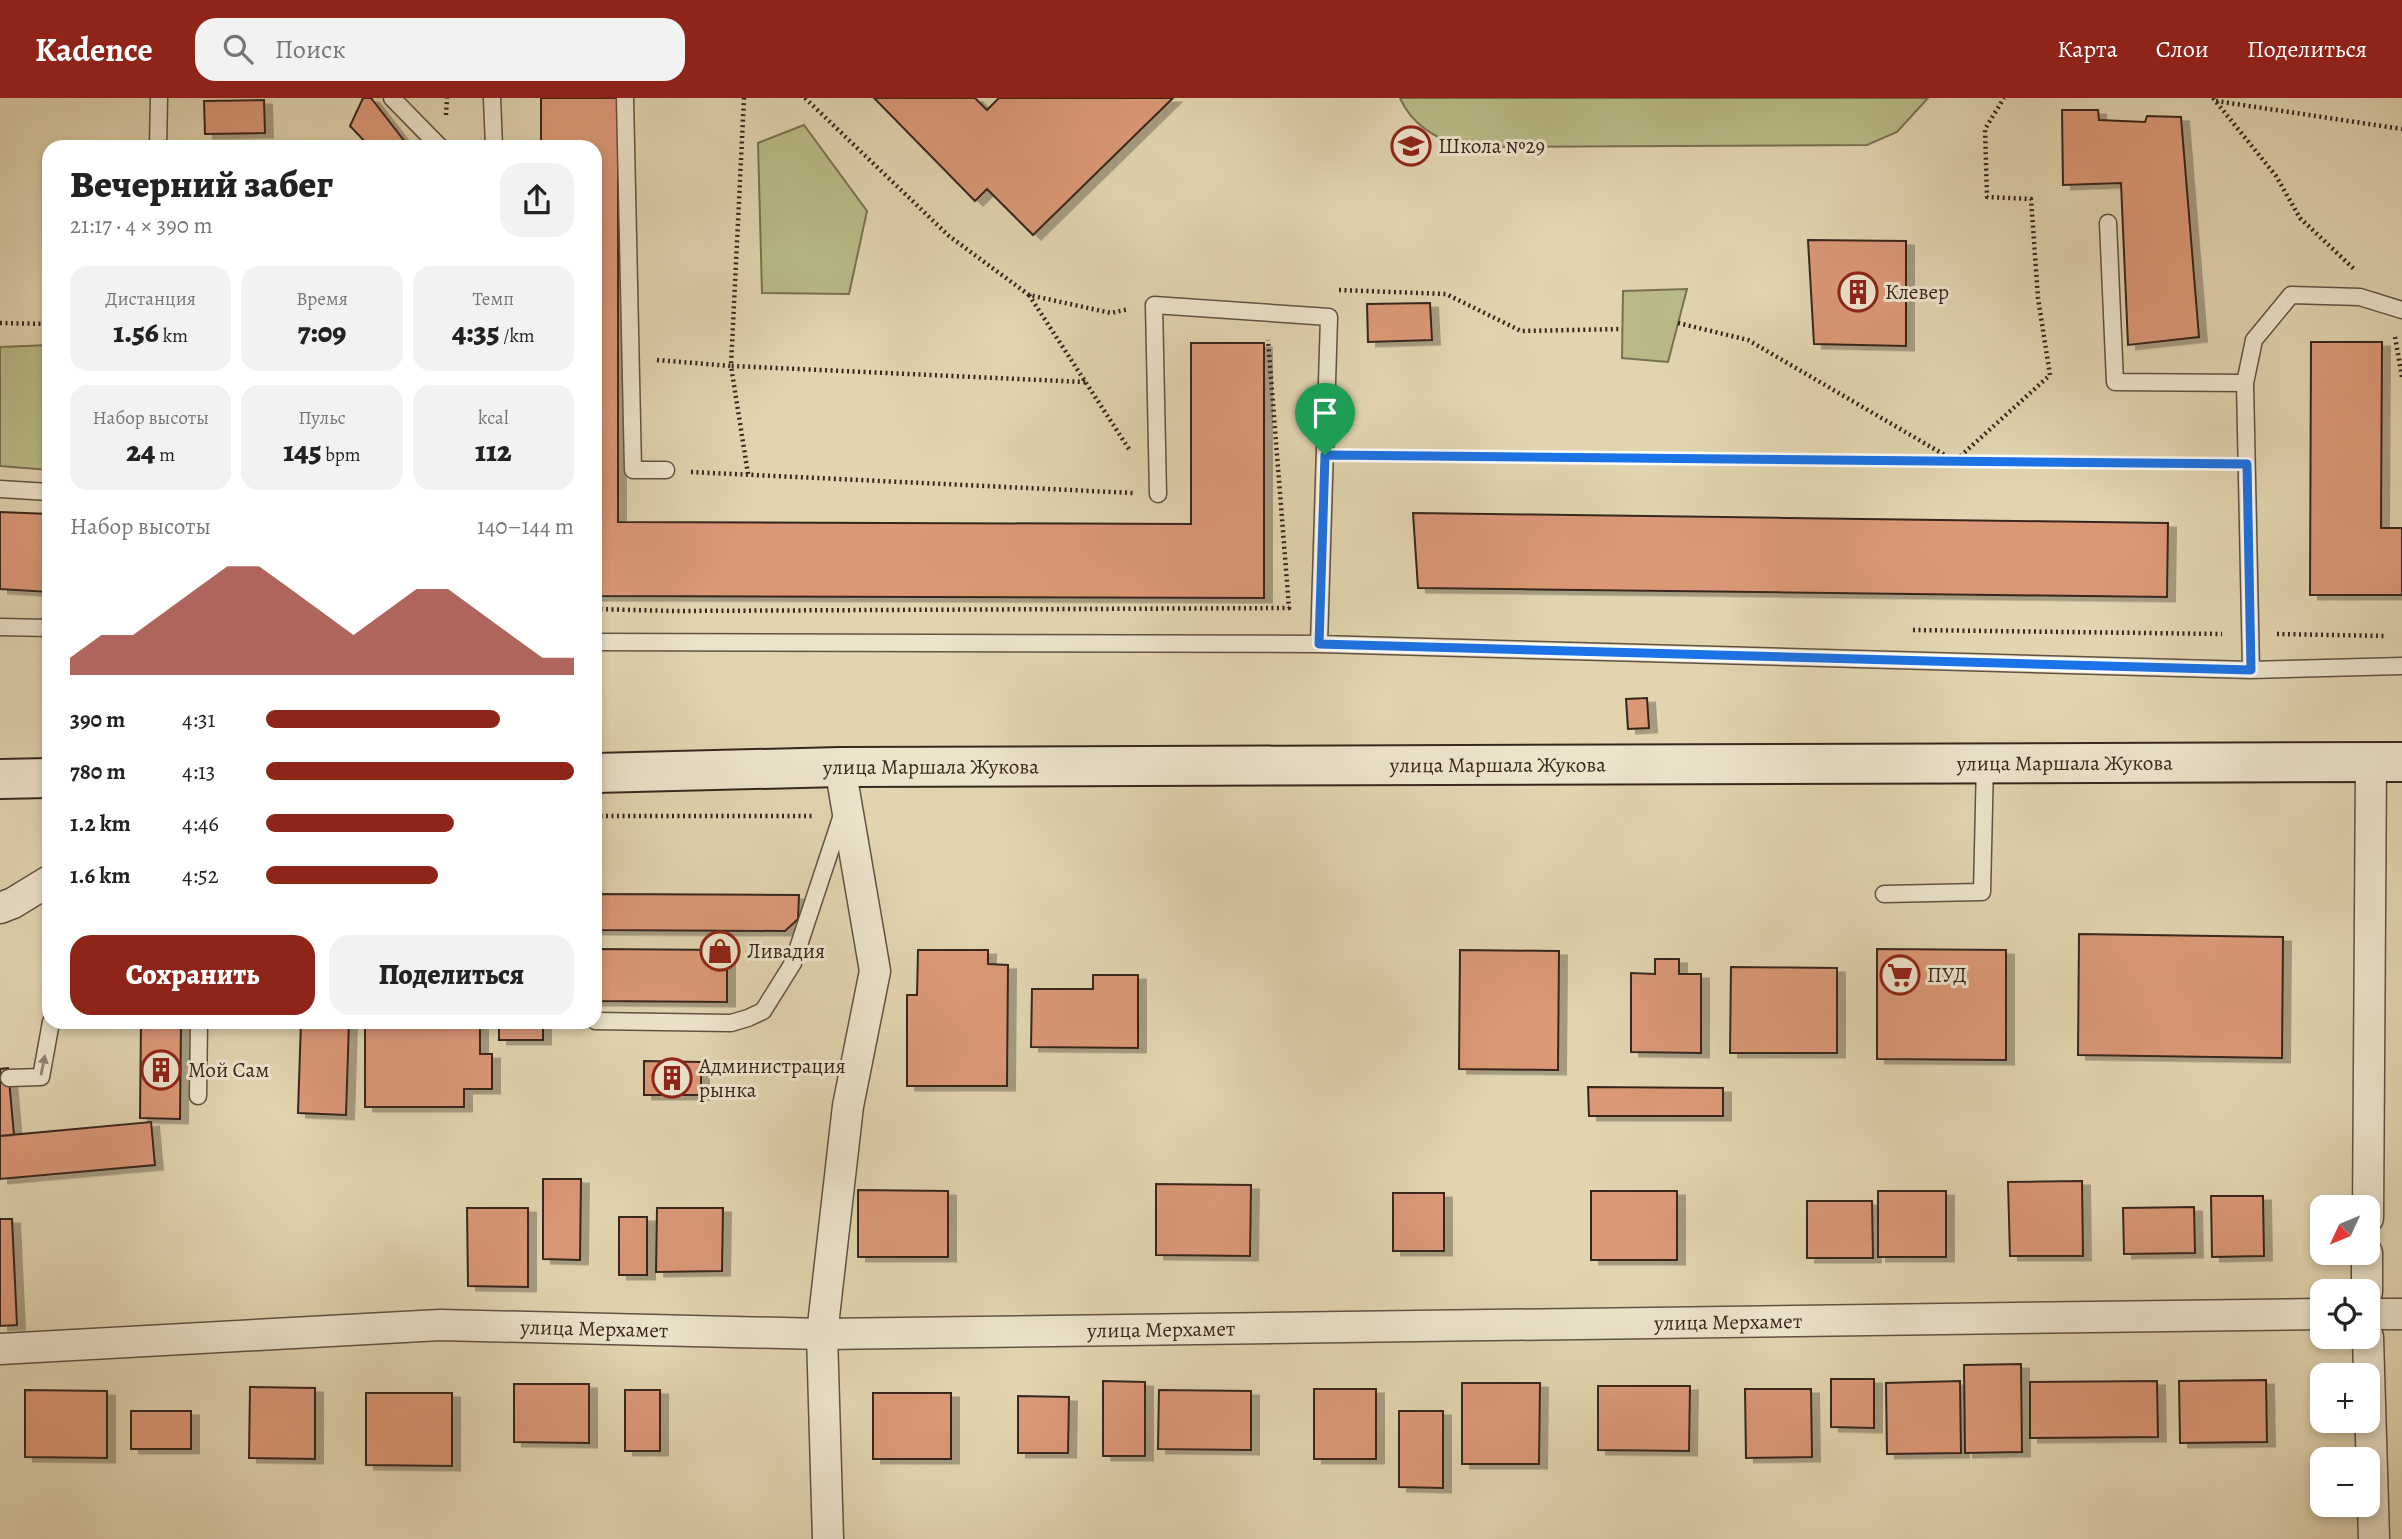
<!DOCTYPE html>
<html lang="ru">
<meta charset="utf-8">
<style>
:root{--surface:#fff;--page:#f2f2f2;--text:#222;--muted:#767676;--accent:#8f2418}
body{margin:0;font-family:Alegreya,serif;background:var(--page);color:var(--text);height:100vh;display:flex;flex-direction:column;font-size:26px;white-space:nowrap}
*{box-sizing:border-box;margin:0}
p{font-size:23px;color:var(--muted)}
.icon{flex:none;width:38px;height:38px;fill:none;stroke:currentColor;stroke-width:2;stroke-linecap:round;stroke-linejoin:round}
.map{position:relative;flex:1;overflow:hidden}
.side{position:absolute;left:42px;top:42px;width:560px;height:889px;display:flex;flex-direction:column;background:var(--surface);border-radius:21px;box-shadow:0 4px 10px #0003}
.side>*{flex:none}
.needle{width:46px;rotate:226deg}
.fabs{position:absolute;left:2310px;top:1097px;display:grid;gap:14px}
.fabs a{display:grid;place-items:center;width:70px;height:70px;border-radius:14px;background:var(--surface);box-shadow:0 4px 10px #0003;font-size:35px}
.pin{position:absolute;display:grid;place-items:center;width:60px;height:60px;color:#fff;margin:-72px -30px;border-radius:50% 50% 50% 0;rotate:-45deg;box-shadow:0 0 7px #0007}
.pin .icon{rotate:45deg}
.round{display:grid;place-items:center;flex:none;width:74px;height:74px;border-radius:21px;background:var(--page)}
.headline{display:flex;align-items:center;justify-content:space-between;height:119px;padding:0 28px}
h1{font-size:38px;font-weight:800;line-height:52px}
.figures{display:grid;grid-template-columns:repeat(3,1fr);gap:10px;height:119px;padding:7px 28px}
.figures div{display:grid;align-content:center;border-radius:18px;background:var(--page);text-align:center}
.figures b{font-size:30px;font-weight:800}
.figures small{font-size:19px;font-weight:400}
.figures p{font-size:19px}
.chart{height:196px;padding:14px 28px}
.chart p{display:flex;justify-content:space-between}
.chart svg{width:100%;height:126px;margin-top:7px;fill:var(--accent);opacity:.7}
.primary-button{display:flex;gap:14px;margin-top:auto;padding:14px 28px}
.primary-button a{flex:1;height:80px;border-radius:21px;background:var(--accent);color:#fff;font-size:28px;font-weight:800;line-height:80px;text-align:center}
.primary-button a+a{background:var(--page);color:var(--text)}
ul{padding:0 28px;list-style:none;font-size:23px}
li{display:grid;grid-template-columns:112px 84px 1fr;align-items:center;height:52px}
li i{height:18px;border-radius:9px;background:var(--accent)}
header{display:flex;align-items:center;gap:42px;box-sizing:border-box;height:98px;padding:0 35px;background:var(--accent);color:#fff}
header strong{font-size:33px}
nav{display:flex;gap:38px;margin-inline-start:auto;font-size:24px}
.search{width:490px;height:63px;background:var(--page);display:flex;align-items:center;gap:18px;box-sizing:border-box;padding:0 24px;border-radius:21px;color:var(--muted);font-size:26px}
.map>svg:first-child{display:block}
</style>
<header>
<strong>Kadence</strong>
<div class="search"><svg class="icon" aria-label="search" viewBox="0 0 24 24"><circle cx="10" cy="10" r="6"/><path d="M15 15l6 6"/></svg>Поиск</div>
<nav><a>Карта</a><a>Слои</a><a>Поделиться</a></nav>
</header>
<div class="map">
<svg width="2402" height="1441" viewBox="0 0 2402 1441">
<defs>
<filter id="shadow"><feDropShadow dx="8" dy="4.5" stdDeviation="0" flood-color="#0004"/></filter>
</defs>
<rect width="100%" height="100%" fill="#e1d4af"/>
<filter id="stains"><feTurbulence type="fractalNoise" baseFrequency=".00286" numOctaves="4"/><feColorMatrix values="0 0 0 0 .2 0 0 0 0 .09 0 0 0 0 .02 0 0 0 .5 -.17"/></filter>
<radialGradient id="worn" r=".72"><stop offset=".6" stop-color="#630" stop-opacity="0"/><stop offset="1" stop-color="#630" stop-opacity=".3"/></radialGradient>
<path fill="#b9bb87" stroke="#787152" stroke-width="2" d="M1400 0H1928L1897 34 1867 47 1461 49C1434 39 1412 27 1400 0Z
M804 27 867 113 849 196 762 195 758 45Z
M1687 191 1668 264 1622 260 1623 193Z
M49 247V372L0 368V249Z"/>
<path fill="#db9877" stroke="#38271e" stroke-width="2" filter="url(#shadow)" d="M363 0H371L409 49H370L350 28Z
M541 0H618V424L1191 426V245H1264V500L595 498V49H541Z
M874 0H975L987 12 999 0H1173L1033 137 987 91 975 103Z
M264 2 265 35 205 36 204 3Z
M2062 12H2098L2099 22 2145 24 2147 18 2181 19 2199 239 2128 247 2121 85 2063 87Z
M1808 142 1906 143V248L1814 246Z
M1430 205 1432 242 1368 244 1367 206Z
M2311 244H2382L2381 430H2402V497H2310Z
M0 414 49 416V494L0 491Z
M1413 415 2168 425 2167 499 1418 490Z
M1647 600 1649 630 1628 631 1626 601Z
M595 796 799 797 798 821 785 833 595 832Z
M2079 836 2283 839 2282 960 2078 957Z
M595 851 727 852V904L595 903Z
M1877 851 2006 852V962L1877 961Z
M918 852H988V866L1008 867 1007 988H907V897H917Z
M1460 852 1559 853 1558 972 1459 971Z
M1655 861H1679V876H1701V955L1631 954V875L1655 876Z
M1731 869 1837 870V955H1730Z
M1093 877H1138V950L1031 949 1032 891H1093Z
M141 924H181L180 1021 140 1020Z
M301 924H349L346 1017 298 1015Z
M365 924H480V956H492V991H464V1009H365Z
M499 924H543V942H499Z
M644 963 701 964V997H644Z
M8 970 14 1037 0 1038V971Z
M1588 989 1723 990V1018H1589Z
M151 1024 155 1067 0 1081V1038Z
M543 1081H581L580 1162 543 1161Z
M2082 1083 2083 1158H2010L2008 1084Z
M1156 1086 1251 1087 1250 1158 1156 1157Z
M858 1092 948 1093V1159H858Z
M1591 1093H1677V1162H1591Z
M1878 1093H1946V1159H1878Z
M1393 1095H1444V1153H1393Z
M2211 1098H2263L2264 1158 2212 1159Z
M1807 1103H1872L1873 1160H1807Z
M2194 1109 2195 1155 2124 1156 2123 1110Z
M467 1110H528V1189L468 1188Z
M657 1110H723L722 1173 656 1174Z
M619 1119H647V1177H619Z
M0 1121H12L17 1227 0 1228Z
M2021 1266 2022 1354 1965 1355 1964 1267Z
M1831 1281H1874V1330L1831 1329Z
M2266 1282 2267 1344 2180 1345 2179 1283Z
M1103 1283 1145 1284V1358H1103Z
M1960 1283 1961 1355 1887 1356 1886 1285Z
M2157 1283 2158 1339 2030 1340V1284Z
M1462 1285H1540L1539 1366H1462Z
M514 1286H589V1345L514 1344Z
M1598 1288H1690L1689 1353 1598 1352Z
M250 1289 315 1290V1361L249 1360Z
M1314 1291H1376V1361H1314Z
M1745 1291H1811L1812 1359 1746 1360Z
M25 1292 107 1293V1360L25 1359Z
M625 1292H660V1353H625Z
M1159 1292 1251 1293V1352L1158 1351Z
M366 1295H452V1368L366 1367Z
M873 1295H951V1361H873Z
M1018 1298 1069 1299 1068 1355H1018Z
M131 1313H191V1351H131Z
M1399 1313H1443V1390L1399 1389Z"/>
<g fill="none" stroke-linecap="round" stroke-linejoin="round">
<g stroke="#625242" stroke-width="19">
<path id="lane" d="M392 0 440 49
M492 0 494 49
M625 0 633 372H666
M158 49 159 0
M2108 125 2115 284 2245 285 2251 572
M2245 285 2254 242 2291 197 2360 199 2402 212
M0 391 49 394
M1158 396 1154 207 1329 219 1319 546
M0 529 49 530
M595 544 1319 546 2251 572 2402 568
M1884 796 1982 794 1985 665
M595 923 731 925 748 920 763 913 793 865 843 714
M9 980 41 979 51 924
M198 998 199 924"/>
</g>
<g stroke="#625242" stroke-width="33">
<g id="street">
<path d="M0 810 13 805 49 783"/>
<path d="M2368 1120 2371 665"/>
<path d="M2367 1194V1155"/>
<path d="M2368 1216H2402"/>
<path d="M2368 1239 2374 1441"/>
<path id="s1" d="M0 1251 440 1227 822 1236 2322 1216"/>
<path d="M828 1441 822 1236 848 1008 875 873 840 669"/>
</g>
</g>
<g stroke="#38271e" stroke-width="42">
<g id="secondary">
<path id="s2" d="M595 675 840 669 2402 664"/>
<path d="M0 681 49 680"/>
</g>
</g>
<path stroke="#38271e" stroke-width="4.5" stroke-dasharray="2 3.5" stroke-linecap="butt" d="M805 0 949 138 1029 197 1111 215 1129 211
M2213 0 2276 78 2300 120 2354 171
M2216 3 2402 31
M446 17 447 0
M1339 192 1446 196 1521 233 1622 231
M1029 197 1129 351
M0 225 49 226
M1678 225 1748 242 1955 363 2050 277 2038 200 2031 101 1987 99 1985 31 2004 0
M2395 239 2402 279
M657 262 731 268 744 0
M1352 357 2222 366
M691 374 1133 395
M748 376 731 268 1086 284
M595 511 672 513 1289 510 1268 242
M1913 532 2222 536
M2277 536 2387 538
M595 718H815"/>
<use href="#lane" stroke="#ece3cb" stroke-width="16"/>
<use href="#street" stroke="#ece3cb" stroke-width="30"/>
<use href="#secondary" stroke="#ece3cb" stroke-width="38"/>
</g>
<defs><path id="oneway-solid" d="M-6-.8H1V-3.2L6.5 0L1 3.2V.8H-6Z" transform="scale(1.75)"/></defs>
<use fill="#928574" href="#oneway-solid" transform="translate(43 967) rotate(-79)"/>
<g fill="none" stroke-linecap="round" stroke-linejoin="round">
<g stroke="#fff" stroke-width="14">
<path id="route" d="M1325 357 2247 366 2251 572 1319 546Z"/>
</g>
<use href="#route" stroke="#1a73e8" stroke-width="9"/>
</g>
<defs>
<g id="school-ring" transform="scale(2.0125)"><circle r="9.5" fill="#ece3cb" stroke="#8f2418" stroke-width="1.5"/><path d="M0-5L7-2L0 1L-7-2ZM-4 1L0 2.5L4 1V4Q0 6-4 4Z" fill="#8f2418"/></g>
<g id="building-ring" transform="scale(2.0125)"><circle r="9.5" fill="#ece3cb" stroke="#8f2418" stroke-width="1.5"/><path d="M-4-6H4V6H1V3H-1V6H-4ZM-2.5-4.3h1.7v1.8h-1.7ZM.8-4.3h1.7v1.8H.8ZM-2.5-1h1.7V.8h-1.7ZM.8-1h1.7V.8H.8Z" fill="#8f2418"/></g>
<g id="shop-ring" transform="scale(2.0125)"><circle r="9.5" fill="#ece3cb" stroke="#8f2418" stroke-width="1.5"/><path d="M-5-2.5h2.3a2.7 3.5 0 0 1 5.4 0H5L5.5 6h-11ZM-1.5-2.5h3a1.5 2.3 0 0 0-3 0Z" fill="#8f2418"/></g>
<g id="supermarket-ring" transform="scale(2.0125)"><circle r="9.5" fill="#ece3cb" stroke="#8f2418" stroke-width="1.5"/><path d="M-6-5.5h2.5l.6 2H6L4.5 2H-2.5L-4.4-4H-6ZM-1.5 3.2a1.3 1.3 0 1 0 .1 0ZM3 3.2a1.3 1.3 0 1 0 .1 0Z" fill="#8f2418"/></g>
</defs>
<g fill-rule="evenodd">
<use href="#school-ring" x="1411" y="48"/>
<use href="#building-ring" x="1858" y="194"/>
<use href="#shop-ring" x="720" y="853"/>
<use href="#supermarket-ring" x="1900" y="877"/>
<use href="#building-ring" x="161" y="972"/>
<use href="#building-ring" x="672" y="980"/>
</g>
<g text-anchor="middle" stroke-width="6" stroke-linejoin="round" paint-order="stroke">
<g font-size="21" fill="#38271e" stroke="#ece3cb" text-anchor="start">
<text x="1438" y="55">Школа №29</text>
<text x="1885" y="201">Клевер</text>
<text x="747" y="860">Ливадия</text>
<text x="1927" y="884">ПУД</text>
<text x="699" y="975">Администрация<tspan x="699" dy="24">рынка</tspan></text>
<text x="188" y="979">Мой Сам</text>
</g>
<g font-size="21" fill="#38271e" stroke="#ece3cb">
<text dy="7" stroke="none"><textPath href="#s2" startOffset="1470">улица Маршала Жукова</textPath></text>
<text dy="7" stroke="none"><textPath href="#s2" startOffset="903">улица Маршала Жукова</textPath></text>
<text dy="7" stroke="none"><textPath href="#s2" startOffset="336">улица Маршала Жукова</textPath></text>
<text dy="7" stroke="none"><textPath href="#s1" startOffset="1729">улица Мерхамет</textPath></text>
<text dy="7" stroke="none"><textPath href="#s1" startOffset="595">улица Мерхамет</textPath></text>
<text dy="7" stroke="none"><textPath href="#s1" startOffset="1162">улица Мерхамет</textPath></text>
</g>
</g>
<rect width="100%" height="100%" filter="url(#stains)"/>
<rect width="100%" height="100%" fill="url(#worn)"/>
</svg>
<div class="fabs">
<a><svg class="needle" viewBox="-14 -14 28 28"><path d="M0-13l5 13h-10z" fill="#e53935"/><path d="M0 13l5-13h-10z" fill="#767676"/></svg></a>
<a><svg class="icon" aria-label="locate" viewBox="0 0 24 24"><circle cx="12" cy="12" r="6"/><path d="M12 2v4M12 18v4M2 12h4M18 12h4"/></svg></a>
<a>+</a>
<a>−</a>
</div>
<div class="pin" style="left:1325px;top:357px;background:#1e9e55"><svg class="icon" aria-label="arrive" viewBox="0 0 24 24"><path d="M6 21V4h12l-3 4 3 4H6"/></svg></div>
<section class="side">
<div class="headline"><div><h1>Вечерний забег</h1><p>21:17 · 4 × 390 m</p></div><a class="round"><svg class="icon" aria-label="share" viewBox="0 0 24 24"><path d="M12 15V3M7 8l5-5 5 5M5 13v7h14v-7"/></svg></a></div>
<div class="figures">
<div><p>Дистанция</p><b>1.56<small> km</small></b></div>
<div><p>Время</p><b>7:09</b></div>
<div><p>Темп</p><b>4:35<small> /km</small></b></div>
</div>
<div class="figures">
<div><p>Набор высоты</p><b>24<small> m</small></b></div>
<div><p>Пульс</p><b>145<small> bpm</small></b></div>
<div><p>kcal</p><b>112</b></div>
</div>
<div class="chart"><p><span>Набор высоты</span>140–144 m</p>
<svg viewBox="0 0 160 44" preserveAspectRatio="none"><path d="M0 44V38L10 30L20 30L30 22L40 14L50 6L60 6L70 14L80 22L90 30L100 22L110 14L120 14L130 22L140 30L150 38L160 38V44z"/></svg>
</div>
<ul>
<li><b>390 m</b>4:31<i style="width:76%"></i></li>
<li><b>780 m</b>4:13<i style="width:100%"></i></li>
<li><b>1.2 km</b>4:46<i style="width:61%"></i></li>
<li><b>1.6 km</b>4:52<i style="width:56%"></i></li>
</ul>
<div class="primary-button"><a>Сохранить</a><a>Поделиться</a></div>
</section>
</div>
